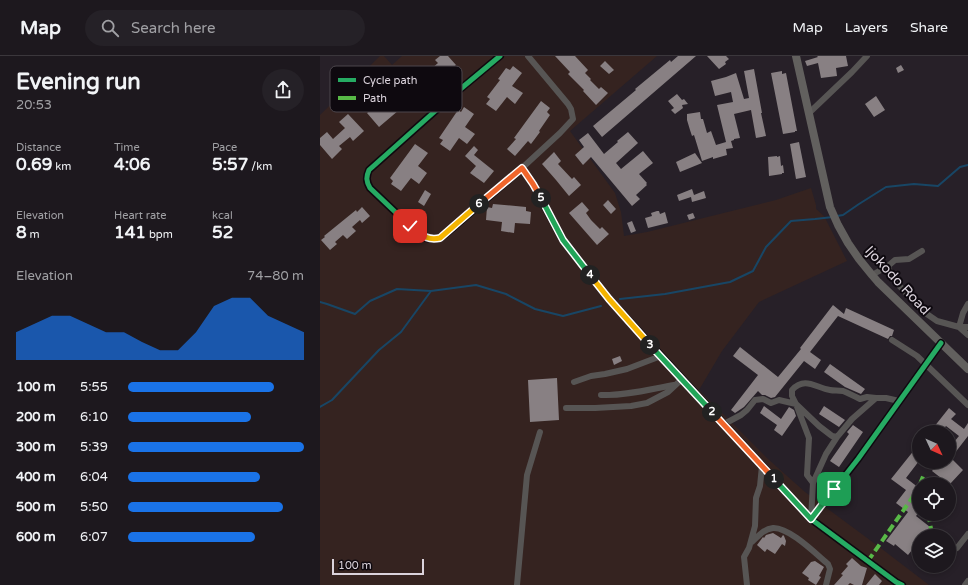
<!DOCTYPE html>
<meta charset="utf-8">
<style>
:root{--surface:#1d181e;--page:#252127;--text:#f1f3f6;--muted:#a0a0a4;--line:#3b373c;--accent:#1a73e8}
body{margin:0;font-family:"Varela Round",sans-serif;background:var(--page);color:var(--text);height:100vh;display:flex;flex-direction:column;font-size:15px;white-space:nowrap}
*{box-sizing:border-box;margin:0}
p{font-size:13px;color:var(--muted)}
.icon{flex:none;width:22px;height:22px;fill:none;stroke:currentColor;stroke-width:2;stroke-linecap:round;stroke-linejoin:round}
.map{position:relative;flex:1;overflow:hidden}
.sheet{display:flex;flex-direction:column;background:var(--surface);width:320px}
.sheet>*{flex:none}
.needle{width:26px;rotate:134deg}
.fabs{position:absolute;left:592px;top:369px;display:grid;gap:8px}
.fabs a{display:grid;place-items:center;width:44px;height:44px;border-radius:50%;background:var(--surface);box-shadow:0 2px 6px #0003,0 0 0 1px var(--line);font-size:20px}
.scale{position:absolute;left:12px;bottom:10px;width:92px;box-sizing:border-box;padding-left:4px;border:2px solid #dbd3dc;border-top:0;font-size:11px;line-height:14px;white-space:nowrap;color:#dbd3dc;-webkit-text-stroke:3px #0e090f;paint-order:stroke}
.pin{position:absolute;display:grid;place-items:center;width:34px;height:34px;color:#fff;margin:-17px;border-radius:8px;box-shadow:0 2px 6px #0006}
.km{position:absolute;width:20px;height:20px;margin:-10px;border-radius:50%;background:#222;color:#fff;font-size:11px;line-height:20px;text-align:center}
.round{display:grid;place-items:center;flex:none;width:42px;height:42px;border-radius:21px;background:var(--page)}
.head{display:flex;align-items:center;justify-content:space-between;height:68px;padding:0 16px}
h1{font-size:22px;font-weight:700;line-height:30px}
.figures{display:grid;grid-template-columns:repeat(3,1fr);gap:6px;height:68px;padding:4px 16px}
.figures div{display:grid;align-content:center}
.figures b{font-size:17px;font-weight:700}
.figures small{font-size:11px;font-weight:400}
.figures p{font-size:11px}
.chart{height:112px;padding:8px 16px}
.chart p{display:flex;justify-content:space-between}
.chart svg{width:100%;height:72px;margin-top:4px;fill:var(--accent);opacity:.7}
ul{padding:0 16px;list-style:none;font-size:13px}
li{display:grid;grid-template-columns:64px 48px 1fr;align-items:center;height:30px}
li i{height:10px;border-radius:5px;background:var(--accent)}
header{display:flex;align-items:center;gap:24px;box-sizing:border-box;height:56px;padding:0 20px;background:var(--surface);border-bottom:1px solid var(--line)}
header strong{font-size:19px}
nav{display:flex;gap:22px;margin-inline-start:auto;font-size:14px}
.search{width:280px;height:36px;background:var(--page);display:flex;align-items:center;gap:10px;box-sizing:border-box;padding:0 14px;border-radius:22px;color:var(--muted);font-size:15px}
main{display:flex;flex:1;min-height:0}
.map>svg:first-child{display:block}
</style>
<header>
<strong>Map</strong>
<div class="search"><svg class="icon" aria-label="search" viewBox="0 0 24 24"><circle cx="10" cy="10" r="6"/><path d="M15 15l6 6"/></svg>Search here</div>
<nav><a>Map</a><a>Layers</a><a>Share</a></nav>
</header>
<main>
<section class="sheet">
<div class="head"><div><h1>Evening run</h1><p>20:53</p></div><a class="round"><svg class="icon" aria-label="share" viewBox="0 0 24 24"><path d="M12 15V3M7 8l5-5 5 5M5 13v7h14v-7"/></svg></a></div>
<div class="figures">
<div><p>Distance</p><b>0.69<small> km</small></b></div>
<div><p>Time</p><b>4:06</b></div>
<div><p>Pace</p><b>5:57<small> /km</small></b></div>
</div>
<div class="figures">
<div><p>Elevation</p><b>8<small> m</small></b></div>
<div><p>Heart rate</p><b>141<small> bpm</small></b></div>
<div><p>kcal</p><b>52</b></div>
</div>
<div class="chart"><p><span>Elevation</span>74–80 m</p>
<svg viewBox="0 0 160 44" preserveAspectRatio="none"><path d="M0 44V27L10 22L20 17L30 17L40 22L50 27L60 27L70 33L80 38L90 38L100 27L110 11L120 6L130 6L140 17L150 22L160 27V44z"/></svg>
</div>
<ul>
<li><b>100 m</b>5:55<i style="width:83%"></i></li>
<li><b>200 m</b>6:10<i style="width:70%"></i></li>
<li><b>300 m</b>5:39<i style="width:100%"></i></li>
<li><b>400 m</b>6:04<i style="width:75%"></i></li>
<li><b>500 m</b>5:50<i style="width:88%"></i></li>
<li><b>600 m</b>6:07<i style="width:72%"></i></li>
</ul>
</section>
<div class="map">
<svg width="648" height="529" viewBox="0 0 648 529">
<rect width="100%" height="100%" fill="#272028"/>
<path fill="#352320" d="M60 0H64L72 9 82 0H337L250 75 295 137 301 156 304 180 327 176 456 144 491 132 496 149V153L504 160 527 205 439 246 402 295 379 334 448 403 485 436 562 493 609 529H0V59Z"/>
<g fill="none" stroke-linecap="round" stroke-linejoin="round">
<path stroke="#184665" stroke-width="2" d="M517 160 523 159 539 148 566 131 594 128 618 130 640 111 648 109
M300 243 345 238 410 226 433 215 446 191 471 165 495 163 513 161
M0 246 7 248 35 258 50 245 77 233 111 235 156 229 186 238 215 253 243 260 281 250
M0 351 12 344 59 294 81 276 111 235"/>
</g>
<path fill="#888083" d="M120 0H128L136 9 104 37 93 24 101 17 104 20 112 14 111 13 118 7 115 4Z
M235 0H255L268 14 265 17 271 23 270 24 279 33 281 31 288 37 276 49 263 35 264 34 248 18 250 16Z
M358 0H376L282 81 273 70 316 34 315 33 350 4 351 6Z
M387 0H406L409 3 405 6 406 8 399 13Z
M497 0H526L528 10 516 12 517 20 501 22 498 7 487 10 485 5 498 1Z
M285 5 294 14 289 18 280 10Z
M581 9 584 14 578 17 576 12Z
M193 10 202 17 192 30 203 37 195 48 187 41 176 55 166 48 170 43 167 41 180 24 178 23 186 12 190 14Z
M434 13 442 57H441L446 80 436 82 431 54 414 58 420 82 414 83V84L411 85 413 92 406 93 407 99 393 103V101L382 105 374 79 372 80 370 74 367 64V58L380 56 381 63H383L387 77 391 75 396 89 406 86 397 49 413 46 411 36 395 40 391 25 406 21 416 17 424 43 429 42 424 15Z
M462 15V18L466 17 477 75H475V76L463 78 451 17Z
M84 34 92 43 59 71 47 57 56 49 60 54 69 47 68 46 72 42 77 38 78 39Z
M357 38 362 44 364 43 368 48 362 49 363 52 355 58 351 54 354 52 348 45Z
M556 40 565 54 554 61 545 48Z
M221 45 230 52 227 56 230 59 219 75 220 76 211 88 208 85 195 100 187 93 196 83 194 82Z
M144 51 154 58 145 71 155 78 147 88 139 82 130 95 120 88 123 84 119 82 138 54 141 56Z
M28 58 44 75 33 85 30 81 19 90 22 93 12 103 0 89V82L7 76 13 83 25 72 19 66Z
M308 76 318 87 296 107 301 113 323 95 333 107 319 118 327 127 326 128 327 129 316 139 320 143 312 150 271 101 263 109 255 99 264 91 259 84 268 77 284 98 298 86 297 85Z
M479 86 486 121 476 123 470 88Z
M95 88 108 97 98 110 107 117 99 128 91 122 81 135 71 128 73 125 70 122Z
M154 90 158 94 154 99 174 115 164 127 150 117 156 110 145 100Z
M234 96 241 105 238 108 252 123 254 121 261 129 249 140 236 124 222 108Z
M375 97 382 107 360 116 356 106Z
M457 100V101L460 100 461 110 463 109 464 117H462V118L449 120 448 101Z
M372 133 374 139 384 135 386 142 372 146 371 141 359 145 357 139Z
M105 134 111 138 104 150 98 146Z
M288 144 296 153 291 158 283 149Z
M262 146 269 154 266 157 271 164 280 173 282 171 289 178 277 189 249 157Z
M173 148 206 151V155L211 156 210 168 195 167 194 177 181 175 182 166 166 164 167 151 172 152Z
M42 151 50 160 42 167 40 164 32 171 36 175 27 183 23 179 15 186 17 188 10 194 1 184 5 181 4 180 36 154 37 156Z
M337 155H339L340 158 345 156 348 167 328 172 325 162 332 160 331 157Z
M373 157 375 162 369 164 367 159Z
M312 165 316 175 311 177 307 167Z
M513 249 524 258 526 252 574 274 572 280H570L568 283 518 260 490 296 501 304 495 313 484 305 455 341 451 342 445 339H442L438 335 424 351 415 357 411 354 438 319 413 300 420 291 458 321 481 293 480 292Z
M300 300 302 305 294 309 292 303Z
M510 308 545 333 541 338 525 331 504 316Z
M237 322 239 364 210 366 208 324Z
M444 350 461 363 469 351 474 354 476 360 462 380 454 374 457 369 440 357Z
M504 350 525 364 519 371 499 358Z
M629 352 636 358 631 363 644 373 648 367V380L631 402 643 414 630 428H621L618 426 621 422 612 415 619 406H629V392L639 380 626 370 621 376H610Z
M533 369 543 376 519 411 510 405 529 378 527 376Z
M599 388V405L586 422 599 432V456L596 460 610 471 603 480H599V485L588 499 575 488 574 490 566 485 588 456 576 447 586 434 571 423Z
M453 477 461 482 463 479 464 480 466 485 465 490 462 488 455 498 447 493 445 496 437 489 443 481 444 482 446 479Z
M629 494 635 499 629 506Z
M532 502 541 510 547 512 542 529H534L530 527 528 529H514L523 519 521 518 528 510 526 508Z
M495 505 504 511 499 520 501 521 496 529 488 524 489 522 482 517 491 506Z
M555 518 562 525 559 529H546Z"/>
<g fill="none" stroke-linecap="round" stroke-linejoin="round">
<path stroke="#575554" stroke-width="6" d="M180 0 132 40 49 114C46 121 46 125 50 132L90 170 105 182 112 183 120 182 128 176 202 112 213 128 243 184 289 243 491 463
M489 57 532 16 547 0
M202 112 240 77 253 63 251 53 248 48 208 0
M568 210 575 204 589 203 602 195
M552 219 568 210 572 222 604 256 617 265 639 271 648 279
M648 248 643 257 639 271H648
M572 284 597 300 648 349
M254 326 271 320 285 318 307 313 341 300
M281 339C305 340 331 333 354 329
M246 352H275L311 350 327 347 348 336 362 323
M404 368 421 359 427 354 435 344 443 343 451 347 459 344 476 348 489 382 487 419 493 427
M517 381 512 380 499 370 476 348 472 340V334C485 320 496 332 510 334 514 335 518 334 523 335 528 337 534 340 540 343L547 341 556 342
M491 463 493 427 506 398 517 381 532 363 556 342H566L579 345
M432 486C438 480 444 473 453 472 469 471 496 498 508 508L510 513 506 529
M637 492 648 478
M197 529 207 419 220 376
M427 529 424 501 429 492 435 470 436 442 440 430 442 410
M582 529 576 526 491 463 538 403 621 287
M645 529 648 525"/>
<path stroke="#62605e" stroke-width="8" d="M476 0 510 151 518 169 528 187 539 203 552 219 558 226 648 313"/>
<path stroke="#58b947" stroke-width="4" stroke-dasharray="8 4" stroke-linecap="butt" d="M600 428 604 418
M609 458V462L612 478
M548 505 599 432"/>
<g stroke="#0e090f" stroke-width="8">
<path id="cycleway" d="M180 0 132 40 49 114C46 121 46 125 50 132L90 170 105 182 112 183 120 182 128 176 202 112 213 128 243 184 289 243 491 463
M582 529 576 526 491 463 538 403 621 287"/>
</g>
<use href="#cycleway" stroke="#26ab63" stroke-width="5"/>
</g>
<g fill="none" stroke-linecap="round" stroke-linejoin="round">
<g stroke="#fff" stroke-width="8">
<path id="split-1" d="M454 423 491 463 514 433"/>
</g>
<g stroke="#fff" stroke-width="8">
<path id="split-2" d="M392 356 454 423"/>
</g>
<g stroke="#fff" stroke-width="8">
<path id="split-3" d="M330 289 392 356"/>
</g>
<g stroke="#fff" stroke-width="8">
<path id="split-4" d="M270 219 289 243 330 289"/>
</g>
<g stroke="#fff" stroke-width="8">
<path id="split-5" d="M221 142 243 184 270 219"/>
</g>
<g stroke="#fff" stroke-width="8">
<path id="split-6" d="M159 148 202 112 213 128 221 142"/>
</g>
<g stroke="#fff" stroke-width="8">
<path id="split-7" d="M90 170C101 178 106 185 120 182L159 148"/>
</g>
<use href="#split-1" stroke="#22a559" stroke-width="5"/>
<use href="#split-2" stroke="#f0652b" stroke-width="5"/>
<use href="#split-3" stroke="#22a559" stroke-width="5"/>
<use href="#split-4" stroke="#f5b400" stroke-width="5"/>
<use href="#split-5" stroke="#22a559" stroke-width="5"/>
<use href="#split-6" stroke="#f0652b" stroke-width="5"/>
<use href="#split-7" stroke="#f5b400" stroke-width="5"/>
</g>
<g text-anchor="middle" stroke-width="4" stroke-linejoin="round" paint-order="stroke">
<g font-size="14" fill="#dbd3dc" stroke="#0e090f">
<text transform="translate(578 224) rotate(47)" y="5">Ijokodo Road</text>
</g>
</g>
<rect x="10" y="10" width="132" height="46" rx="6" fill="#0e090f" stroke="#4c464c" stroke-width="1"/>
<rect x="18" y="22" width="18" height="4" fill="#26ab63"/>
<rect x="18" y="40" width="18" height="4" fill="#58b947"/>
<g font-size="11" fill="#dbd3dc">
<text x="43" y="28">Cycle path</text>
<text x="43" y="46">Path</text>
</g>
</svg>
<div class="fabs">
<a><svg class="needle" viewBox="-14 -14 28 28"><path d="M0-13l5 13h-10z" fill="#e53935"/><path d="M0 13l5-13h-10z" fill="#a0a0a4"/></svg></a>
<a><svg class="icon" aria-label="locate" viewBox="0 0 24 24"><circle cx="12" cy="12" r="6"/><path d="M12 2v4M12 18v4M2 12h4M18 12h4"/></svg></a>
<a><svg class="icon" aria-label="layers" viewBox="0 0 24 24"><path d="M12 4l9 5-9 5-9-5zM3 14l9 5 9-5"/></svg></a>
</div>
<div class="scale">100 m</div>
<div class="pin" style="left:514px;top:433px;background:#1e9e55"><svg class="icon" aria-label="arrive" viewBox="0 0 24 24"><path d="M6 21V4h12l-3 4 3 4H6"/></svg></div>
<div class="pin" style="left:90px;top:170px;background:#d93025"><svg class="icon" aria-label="check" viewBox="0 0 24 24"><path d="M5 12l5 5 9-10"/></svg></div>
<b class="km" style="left:454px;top:423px">1</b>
<b class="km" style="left:392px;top:356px">2</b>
<b class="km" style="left:330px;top:289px">3</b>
<b class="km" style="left:270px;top:219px">4</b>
<b class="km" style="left:221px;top:142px">5</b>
<b class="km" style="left:159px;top:148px">6</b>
</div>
</main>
